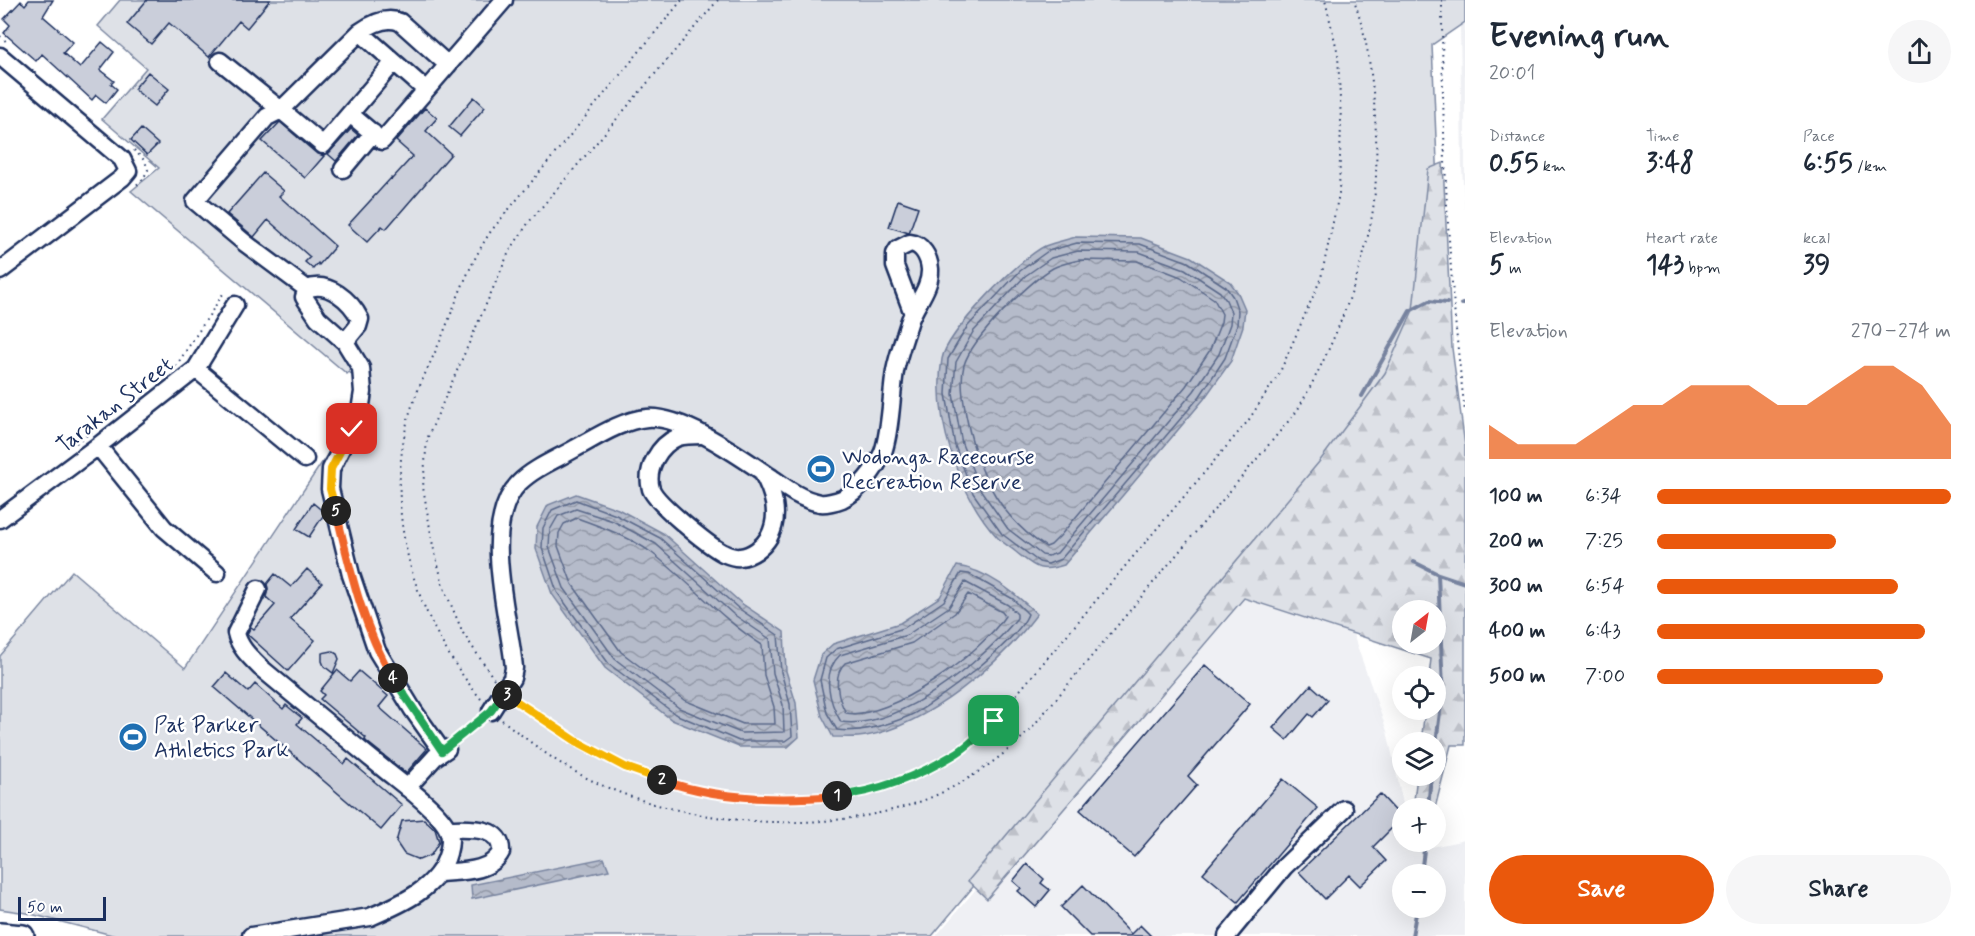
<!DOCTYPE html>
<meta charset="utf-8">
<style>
:root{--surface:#fff;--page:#f6f6f7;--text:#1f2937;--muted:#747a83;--accent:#ea580c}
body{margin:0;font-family:Mynerve,sans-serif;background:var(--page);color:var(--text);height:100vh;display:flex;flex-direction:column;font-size:22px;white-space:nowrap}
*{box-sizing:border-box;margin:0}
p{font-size:20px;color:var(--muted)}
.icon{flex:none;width:33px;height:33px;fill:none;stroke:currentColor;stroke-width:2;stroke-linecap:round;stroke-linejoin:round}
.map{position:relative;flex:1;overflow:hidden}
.details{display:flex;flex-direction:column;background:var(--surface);width:510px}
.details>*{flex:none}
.needle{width:39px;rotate:31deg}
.tools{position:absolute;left:1392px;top:600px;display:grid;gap:12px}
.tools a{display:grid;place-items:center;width:54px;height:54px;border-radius:50%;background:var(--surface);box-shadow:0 6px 24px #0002;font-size:30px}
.scale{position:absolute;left:18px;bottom:15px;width:88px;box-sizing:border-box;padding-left:6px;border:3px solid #1b2f5e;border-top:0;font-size:16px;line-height:21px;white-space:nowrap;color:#1b2f5e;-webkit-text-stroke:4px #fff;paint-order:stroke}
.pin{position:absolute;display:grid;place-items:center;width:51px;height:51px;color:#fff;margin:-26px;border-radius:12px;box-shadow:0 3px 9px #0006}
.km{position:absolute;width:30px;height:30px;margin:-15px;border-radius:50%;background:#222;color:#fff;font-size:16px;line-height:30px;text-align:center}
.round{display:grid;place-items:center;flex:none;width:63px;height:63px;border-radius:32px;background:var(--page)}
.overview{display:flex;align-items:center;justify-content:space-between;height:102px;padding:0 24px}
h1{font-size:33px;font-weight:700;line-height:45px}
.metrics{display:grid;grid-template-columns:repeat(3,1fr);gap:9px;height:102px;padding:6px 24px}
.metrics div{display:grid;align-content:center}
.metrics b{font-size:26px;font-weight:700}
.metrics small{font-size:16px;font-weight:400}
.metrics p{font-size:16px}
.chart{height:168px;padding:12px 24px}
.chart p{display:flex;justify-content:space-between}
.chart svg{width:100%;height:108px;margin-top:6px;fill:var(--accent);opacity:.7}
.button{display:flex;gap:12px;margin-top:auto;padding:12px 24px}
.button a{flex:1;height:69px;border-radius:36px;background:var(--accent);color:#fff;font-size:24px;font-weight:700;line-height:69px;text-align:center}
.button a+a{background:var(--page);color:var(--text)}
ul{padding:0 24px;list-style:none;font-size:20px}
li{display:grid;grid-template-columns:96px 72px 1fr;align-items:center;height:45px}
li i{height:15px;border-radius:8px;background:var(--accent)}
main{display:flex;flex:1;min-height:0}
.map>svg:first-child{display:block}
</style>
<main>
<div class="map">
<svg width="1465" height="936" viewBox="0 0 1465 936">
<defs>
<pattern id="forest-firs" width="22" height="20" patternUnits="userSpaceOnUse" patternTransform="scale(1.5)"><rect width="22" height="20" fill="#dee1e7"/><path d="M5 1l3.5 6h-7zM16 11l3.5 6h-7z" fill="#bec1c9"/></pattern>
<pattern id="water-waves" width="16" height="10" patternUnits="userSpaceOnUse" patternTransform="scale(1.5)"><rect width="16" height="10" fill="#b5bbca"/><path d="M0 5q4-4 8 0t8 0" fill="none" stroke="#9298a7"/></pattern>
</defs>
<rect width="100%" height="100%" fill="#fff"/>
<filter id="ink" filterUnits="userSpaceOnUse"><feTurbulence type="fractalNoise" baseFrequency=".0167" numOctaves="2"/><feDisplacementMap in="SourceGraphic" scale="12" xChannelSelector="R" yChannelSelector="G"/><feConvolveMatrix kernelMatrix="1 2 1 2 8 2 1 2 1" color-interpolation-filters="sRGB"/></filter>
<g filter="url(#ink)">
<path fill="#eff0f4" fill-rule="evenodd" d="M1465 22V210L1462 169 1460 24Z
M1250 567 1349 623 1387 731 1404 808 1402 842H1411L1413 851 1465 840V936H936ZM1402 874H1436V908H1402Z"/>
<path fill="#dee1e7" stroke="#7c88a2" stroke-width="1.5" d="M120 0H1465V22L1432 45 1444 324 932 936H116L27 913 0 909V656L72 571 185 668 361 404V382L349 372 347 374 131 191 159 168 102 119 146 68 98 26Z"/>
<path fill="url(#forest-firs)" stroke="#7c88a2" stroke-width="1.5" fill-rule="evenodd" d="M1443 163 1452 348 1465 446V745H1451L1435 808H1413L1417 776H1436V742H1421L1425 710H1436V676H1429L1431 659 1244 598 987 899 968 881 1319 462 1385 373 1413 310 1428 169ZM1402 610H1436V644H1402Z"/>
<path fill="url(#water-waves)" stroke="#77839f" stroke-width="1.5" d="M1076 237 1141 238 1191 257 1230 282 1238 293 1245 309 1243 326 1231 361 1204 399 1064 565C1039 573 1035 567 1016 552 1010 547 1003 543 998 538 959 495 932 417 942 359 947 332 1020 258 1045 246 1055 242 1066 240 1076 237Z
M576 494 618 509 663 533 741 603 784 632 786 671 796 703 799 737 788 747H739L672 720 605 668 552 594 536 549 537 527 548 505Z
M957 566C987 570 1015 593 1037 614 1000 664 928 725 866 736 855 738 844 737 833 737L822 716 813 680 821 655 833 644 900 623 940 597Z
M604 858 609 870 472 899 471 885Z"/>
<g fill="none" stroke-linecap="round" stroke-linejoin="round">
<path stroke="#596789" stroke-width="1.5" d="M1077 243 1140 244 1188 262 1226 287 1233 297 1238 311 1237 325 1225 358 1200 396 1061 559 1048 564 1039 562 1002 534 973 493 955 446 946 394 948 359 967 327 1020 271 1048 251Z
M1078 251 1139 252 1166 262 1185 269 1220 292 1226 300 1231 312 1230 324 1219 354 1194 391 1057 553 1048 556 1042 555 1008 529 980 489 962 444 953 394 956 362 973 332 1025 276 1051 258Z
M1079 260 1137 261 1163 270 1181 277 1214 299 1222 314 1221 322 1210 350 1186 386 1060 536 1051 545 1046 547C999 518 976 468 966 415 963 399 960 381 964 365 972 338 1029 282 1053 268 1061 264 1071 262 1079 260Z
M576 500 616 515 660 538 738 608 778 635 781 672 790 704 792 736 785 741H739L675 714 609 664 557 592 542 548 543 528 552 510Z
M576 509 613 521 656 544 733 614 770 639 773 673 783 705 784 732 741 733 679 708 615 659 564 588 549 547 550 530 558 516Z
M577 518C602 527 630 537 652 553 690 582 721 619 762 645L764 675 774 707 775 724H743L684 700 621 652 572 584 558 546 559 533 564 524Z
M961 573 969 574 1013 599 1028 614C1019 639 935 705 909 716 887 725 860 733 837 730L827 713 820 680 826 658 836 649 904 628 944 601Z
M965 582 1008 605 1017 614V618C983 661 899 730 841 722 829 702 821 673 840 655L907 635 949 607Z
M968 594 1002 612 1005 616C982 652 890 721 846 713 838 699 832 675 845 663L912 643 955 613Z"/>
<path stroke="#77839f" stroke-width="4" d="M1462 304H1465
M1362 396 1410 311 1429 301 1447 303
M1414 562 1438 574 1465 583
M1436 743 1443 689 1438 574
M1428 808 1431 776
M1421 874 1425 842
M1412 936 1417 908"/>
</g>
<path fill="#caceda" stroke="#1b2f5e" stroke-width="1.5" d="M29 0H53L43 16 73 42 63 53 80 68 102 42 114 52 100 70 114 81 111 84 117 89 106 103 96 95 92 100 42 54 36 61 4 33 10 25 4 19 21 1 25 5Z
M147 0H270L247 28 239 21 209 57 169 23 151 44 127 24Z
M148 72 169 89 155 106 134 89Z
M474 97 485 107 460 136 449 127Z
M425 108 437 118 426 131 451 154 386 229 382 226 367 242 348 225 391 178 392 179 413 156 396 141Z
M280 122 316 153 324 156 305 178 262 141Z
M141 129 158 144 147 155 131 140Z
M351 129 358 135 336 161 328 154Z
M263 173 284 191 279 196 335 246 319 265 318 263 313 269 305 262 310 257 268 220 254 237 227 214Z
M898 200 918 207 909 233 889 227Z
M313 503 325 513 309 537 296 529Z
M307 569 322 583 290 619 315 640 288 671 247 634 251 627 254 629 275 605 266 597 268 589 267 584 275 574 291 587Z
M332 651 337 654 339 659 333 673 324 666 322 661V653Z
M1205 665 1250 704 1188 776 1197 785 1134 857 1080 810Z
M337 670 350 681 359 671 388 696 379 707 427 749 406 773 367 742 365 740 366 738 320 699 324 695 320 691Z
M226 673 248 692 255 684 283 709 286 705 302 718 297 724 344 764 348 759 402 805 381 830 214 687Z
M1311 685 1328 700 1313 717 1309 714 1287 740 1273 728Z
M1283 779 1318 808 1238 902 1203 873Z
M1380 794 1402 818 1373 847 1386 861 1360 886 1349 875 1325 899 1299 872Z
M424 819 435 829 439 842 431 855 419 860 404 854 396 842 402 821Z
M1027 864 1044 879 1041 883 1050 890 1036 907 1018 891 1021 888 1013 881Z
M1083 885 1131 934 1140 925 1151 936H1090L1061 907Z"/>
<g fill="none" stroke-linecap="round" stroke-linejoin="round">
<g stroke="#1b2f5e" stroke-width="21">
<path id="minor" d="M360 32 426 90
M0 56 122 159 128 171 122 178 0 271
M220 61 281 110 360 32C371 24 386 16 400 22L448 65
M394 62 323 145 281 110 267 117 195 201 245 243 307 289 304 297 318 318 345 342 361 368 363 392 360 411 331 469 330 489 351 575 377 651 413 710 442 751
M350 114 382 141 504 0
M343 169 373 133
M307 289C328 280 351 301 360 319L358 326 345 342
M196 369 305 459
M701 435C694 435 685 435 678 437 659 445 645 469 651 489 656 503 708 545 723 553 728 555 734 558 740 557 752 556 763 547 769 537 781 515 773 492 762 472
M98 446 164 528 217 573
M0 519 98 446 196 369 235 305
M491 711 512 678 514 668C510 619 479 524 519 483 534 468 557 459 576 448 598 436 623 420 647 418 683 415 742 458 772 478 786 488 802 500 820 503 825 504 837 501 842 499 859 491 876 469 883 452 891 430 891 395 895 371 898 355 904 339 909 323 914 305 931 289 930 269 929 257 922 244 910 243L898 249 895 254V266L912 311
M407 788 435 757 447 749
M439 873C460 871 490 873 501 852 502 825 467 829 448 829
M251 936 370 917C401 904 439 888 448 853 450 846 451 837 448 830 441 812 401 783 385 770 343 736 302 702 261 668 250 657 239 647 236 633L258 589
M1227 936 1284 867 1344 809"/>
</g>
<g stroke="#1b2f5e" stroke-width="26">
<path id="major" d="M0 934 23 936"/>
</g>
<path stroke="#1b2f5e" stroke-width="2" stroke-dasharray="1.5 4.5" stroke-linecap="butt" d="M1442 0C1442 137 1448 276 1465 412
M0 36 8 43
M134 150 145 161 148 170 143 179 134 187
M176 366 223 294
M76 443 98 427
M494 679 463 633 444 588 433 546 423 487 427 439 509 252 529 222 718 0
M481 699C416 621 383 519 408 419 414 395 431 362 441 339 456 302 469 264 491 231L682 0
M514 700 576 741 625 767 682 787 743 797 812 798 854 794 895 783 956 754 994 721 1248 421 1280 372 1321 278 1339 194 1341 122 1338 54 1325 0
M502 720C524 737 547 756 572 770 667 825 816 838 919 802 961 787 998 761 1029 731L1297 411C1331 351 1360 283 1372 216 1378 179 1377 140 1374 102 1371 68 1366 33 1354 0
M458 739 481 720"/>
<use href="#minor" stroke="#fff" stroke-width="16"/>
<use href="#major" stroke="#fff" stroke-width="21"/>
</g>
</g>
<g fill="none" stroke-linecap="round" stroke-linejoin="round" filter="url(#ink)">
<g stroke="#fff" stroke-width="12">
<path id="split-1" d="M837 796C877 792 921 775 955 754 969 746 982 732 994 721"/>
</g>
<g stroke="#fff" stroke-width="12">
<path id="split-2" d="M662 780C717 800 779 801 837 796"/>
</g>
<g stroke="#fff" stroke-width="12">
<path id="split-3" d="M507 695 576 741 625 767 662 780"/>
</g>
<g stroke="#fff" stroke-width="12">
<path id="split-4" d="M393 678 442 751 491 711 504 693 507 695"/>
</g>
<g stroke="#fff" stroke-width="12">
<path id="split-5" d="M336 511C350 569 362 626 393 678"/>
</g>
<g stroke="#fff" stroke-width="12">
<path id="split-6" d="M336 511 330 489 331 469 352 429"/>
</g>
<use href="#split-1" stroke="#22a559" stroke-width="8"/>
<use href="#split-2" stroke="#f0652b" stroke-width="8"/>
<use href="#split-3" stroke="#f5b400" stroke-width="8"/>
<use href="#split-4" stroke="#22a559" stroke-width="8"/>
<use href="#split-5" stroke="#f0652b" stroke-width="8"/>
<use href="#split-6" stroke="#f5b400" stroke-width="8"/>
</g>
<defs>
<g id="stadium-disc" transform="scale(1.5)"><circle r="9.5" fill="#1f6fb2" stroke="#fff"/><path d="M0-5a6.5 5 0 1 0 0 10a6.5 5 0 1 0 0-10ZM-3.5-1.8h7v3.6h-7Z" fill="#fff"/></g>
</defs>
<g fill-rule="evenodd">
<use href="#stadium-disc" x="821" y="469"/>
<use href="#stadium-disc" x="133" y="737"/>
</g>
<g text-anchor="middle" stroke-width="5" stroke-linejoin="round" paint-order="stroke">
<g font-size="22" fill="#1b2f5e" stroke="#fff">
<text transform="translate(114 404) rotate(-38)" y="8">Tarakan Street</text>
</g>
<g font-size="22" fill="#1b2f5e" stroke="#fff" text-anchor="start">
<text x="842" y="464">Wodonga Racecourse<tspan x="842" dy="25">Recreation Reserve</tspan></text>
<text x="154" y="732">Pat Parker<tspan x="154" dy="25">Athletics Park</tspan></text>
</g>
</g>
</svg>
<div class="tools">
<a><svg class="needle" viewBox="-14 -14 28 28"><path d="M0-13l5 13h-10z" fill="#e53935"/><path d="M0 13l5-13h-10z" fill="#747a83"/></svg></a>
<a><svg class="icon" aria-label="locate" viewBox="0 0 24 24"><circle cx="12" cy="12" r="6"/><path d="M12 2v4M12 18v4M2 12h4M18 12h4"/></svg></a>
<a><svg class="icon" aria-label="layers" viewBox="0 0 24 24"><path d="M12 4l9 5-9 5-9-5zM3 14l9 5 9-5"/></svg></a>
<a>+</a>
<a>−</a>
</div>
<div class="scale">50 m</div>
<div class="pin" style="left:994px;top:721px;background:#1e9e55"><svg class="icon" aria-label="arrive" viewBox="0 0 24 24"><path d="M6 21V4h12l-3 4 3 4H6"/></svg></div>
<div class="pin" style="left:352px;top:429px;background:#d93025"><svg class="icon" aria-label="check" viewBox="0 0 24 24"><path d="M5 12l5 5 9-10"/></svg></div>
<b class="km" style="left:837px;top:796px">1</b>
<b class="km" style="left:662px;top:780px">2</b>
<b class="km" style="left:507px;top:695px">3</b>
<b class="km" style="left:393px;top:678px">4</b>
<b class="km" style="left:336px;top:511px">5</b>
</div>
<section class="details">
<div class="overview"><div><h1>Evening run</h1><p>20:01</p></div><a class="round"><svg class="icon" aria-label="share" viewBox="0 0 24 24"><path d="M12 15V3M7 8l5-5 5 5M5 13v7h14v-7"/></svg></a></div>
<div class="metrics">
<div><p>Distance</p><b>0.55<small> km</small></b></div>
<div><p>Time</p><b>3:48</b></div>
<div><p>Pace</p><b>6:55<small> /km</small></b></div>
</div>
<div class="metrics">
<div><p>Elevation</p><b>5<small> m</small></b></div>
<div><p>Heart rate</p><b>143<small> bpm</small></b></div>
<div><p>kcal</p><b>39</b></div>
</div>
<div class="chart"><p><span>Elevation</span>270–274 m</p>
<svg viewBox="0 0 160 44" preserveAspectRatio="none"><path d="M0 44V30L10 38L20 38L30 38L40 30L50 22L60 22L70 14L80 14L90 14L100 22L110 22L120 14L130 6L140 6L150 14L160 30V44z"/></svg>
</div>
<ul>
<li><b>100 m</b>6:34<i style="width:100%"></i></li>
<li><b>200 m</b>7:25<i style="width:61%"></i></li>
<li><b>300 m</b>6:54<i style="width:82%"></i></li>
<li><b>400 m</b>6:43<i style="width:91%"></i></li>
<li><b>500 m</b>7:00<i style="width:77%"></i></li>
</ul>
<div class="button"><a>Save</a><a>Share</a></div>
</section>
</main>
